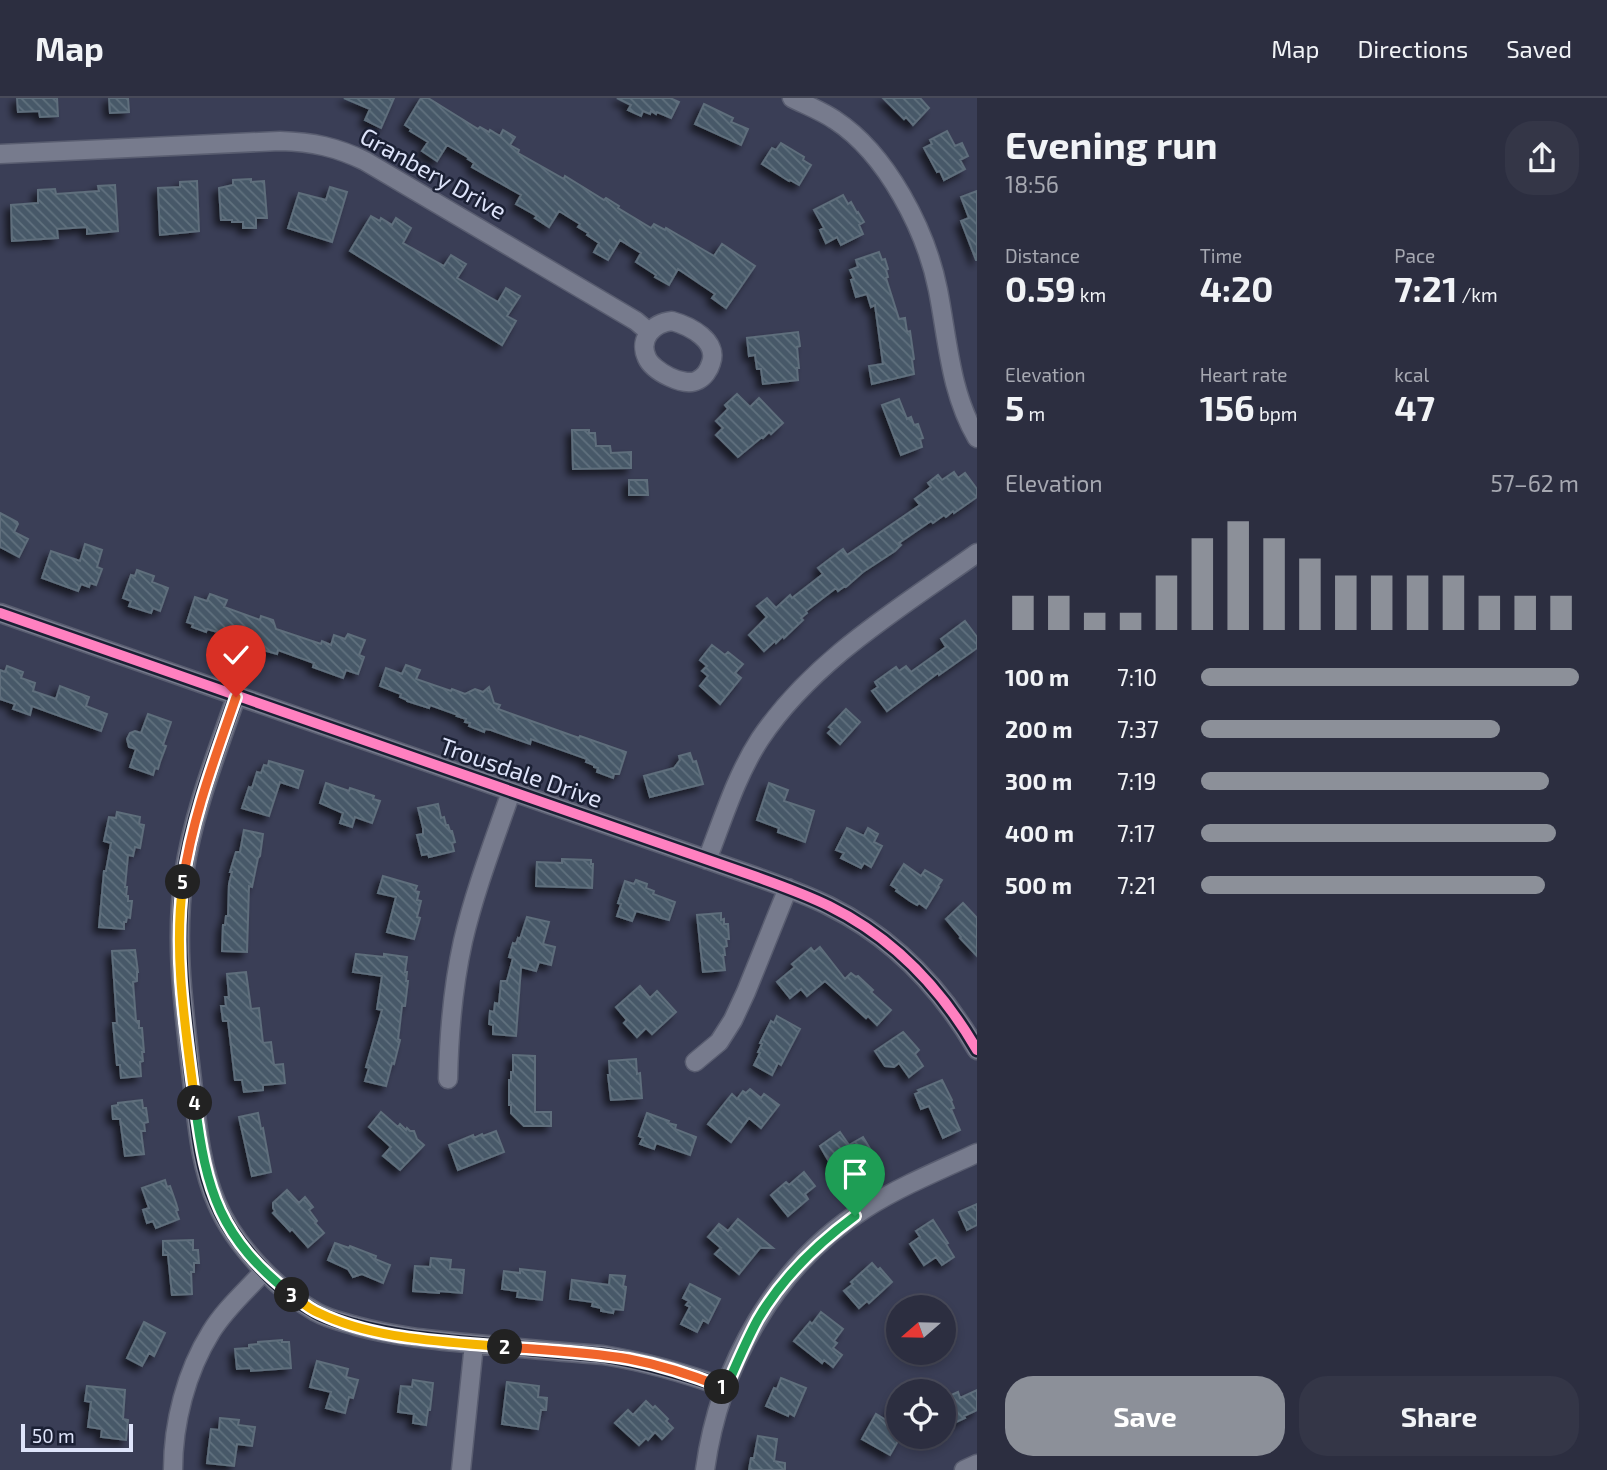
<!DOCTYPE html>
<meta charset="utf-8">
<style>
:root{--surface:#2c2e40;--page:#343647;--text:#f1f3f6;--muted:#a6a8b1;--line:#484a59;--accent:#8c9099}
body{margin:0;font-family:"Exo 2",sans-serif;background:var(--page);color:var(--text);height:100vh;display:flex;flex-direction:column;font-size:26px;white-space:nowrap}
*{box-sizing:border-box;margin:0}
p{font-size:23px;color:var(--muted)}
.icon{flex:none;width:38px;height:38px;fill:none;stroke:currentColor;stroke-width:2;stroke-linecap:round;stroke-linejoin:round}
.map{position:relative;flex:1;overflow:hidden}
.side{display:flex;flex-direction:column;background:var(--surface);width:630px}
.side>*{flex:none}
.needle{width:46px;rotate:250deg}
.controls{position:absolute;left:886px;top:1197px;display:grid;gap:14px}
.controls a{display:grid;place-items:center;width:70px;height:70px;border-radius:50%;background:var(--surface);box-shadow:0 4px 10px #0003,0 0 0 2px var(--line);font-size:35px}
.scale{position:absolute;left:21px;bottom:18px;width:112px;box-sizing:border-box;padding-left:7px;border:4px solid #dee4fa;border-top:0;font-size:19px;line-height:24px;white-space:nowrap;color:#dee4fa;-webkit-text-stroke:5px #1b2034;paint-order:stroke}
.pin{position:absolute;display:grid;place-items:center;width:60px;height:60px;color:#fff;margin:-72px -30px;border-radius:50% 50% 50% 0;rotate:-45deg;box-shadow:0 0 7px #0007}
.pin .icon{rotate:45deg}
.km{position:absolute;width:35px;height:35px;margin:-18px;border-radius:50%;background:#222;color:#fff;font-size:19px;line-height:35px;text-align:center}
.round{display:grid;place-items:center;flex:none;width:74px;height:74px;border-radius:28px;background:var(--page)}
.headline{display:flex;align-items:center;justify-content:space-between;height:119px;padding:0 28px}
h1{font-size:38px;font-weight:700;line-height:52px}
.stats{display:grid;grid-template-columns:repeat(3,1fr);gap:10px;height:119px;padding:7px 28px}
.stats div{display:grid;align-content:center}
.stats b{font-size:35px;font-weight:700}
.stats small{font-size:19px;font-weight:400}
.stats p{font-size:19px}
.chart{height:196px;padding:14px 28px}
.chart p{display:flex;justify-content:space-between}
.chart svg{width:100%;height:126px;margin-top:7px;stroke:var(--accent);stroke-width:6}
.cta{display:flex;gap:14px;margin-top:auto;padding:14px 28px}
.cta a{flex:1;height:80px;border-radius:28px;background:var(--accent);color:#fff;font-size:28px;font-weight:700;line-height:80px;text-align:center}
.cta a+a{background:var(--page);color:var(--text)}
ul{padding:0 28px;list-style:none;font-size:23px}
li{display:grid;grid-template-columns:112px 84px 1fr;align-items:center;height:52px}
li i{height:18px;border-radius:9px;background:var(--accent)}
header{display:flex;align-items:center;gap:42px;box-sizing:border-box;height:98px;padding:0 35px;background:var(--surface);border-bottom:2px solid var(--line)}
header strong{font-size:33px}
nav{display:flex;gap:38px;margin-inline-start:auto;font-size:24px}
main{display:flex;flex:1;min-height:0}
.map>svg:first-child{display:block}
</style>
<header>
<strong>Map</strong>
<nav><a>Map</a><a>Directions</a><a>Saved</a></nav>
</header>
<main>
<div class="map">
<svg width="977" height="1372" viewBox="0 0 977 1372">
<defs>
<pattern id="building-back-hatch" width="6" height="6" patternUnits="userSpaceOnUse" patternTransform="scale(1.75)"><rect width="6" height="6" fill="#475968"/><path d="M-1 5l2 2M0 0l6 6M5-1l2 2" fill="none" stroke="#61717e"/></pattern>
<filter id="shadow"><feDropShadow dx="-5" dy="5" stdDeviation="3.5" flood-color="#0009"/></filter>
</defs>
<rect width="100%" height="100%" fill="#3a3e56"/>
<path fill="url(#building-back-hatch)" stroke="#5e6e7b" stroke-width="2" filter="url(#shadow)" d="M17 0H57L58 18 40 19 39 13 18 14Z
M109 0H128L129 14 110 15Z
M344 0H394L381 30 365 22 370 11Z
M421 0H428L478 31 480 29 489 34 490 32 500 38 503 32 515 39 510 47 519 52 518 55 564 81 565 78 604 102 606 100 619 108 618 110 651 130 654 126 665 132 666 130 714 158 722 146 755 168 726 210 712 200 715 196 678 171 669 187 655 179 656 177 636 164 641 155 620 142 608 162 594 154 599 145 587 137 588 135 578 129 580 126 559 113 549 129 535 120 537 118 516 106 521 97 472 69 474 65 468 61 469 60 447 47 437 63 422 53 428 44 410 33 411 31 405 27Z
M617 0H670L679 4 671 20 657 14 656 16 651 13 650 16 643 13 641 18 628 12 631 7Z
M883 0H920L929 10 913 27 906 19 904 21Z
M704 6 733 20 731 24 748 31 741 47 695 26Z
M947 33 955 48 962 45 968 58 960 62 965 71 944 82 940 73 937 74 924 50 932 46 930 42Z
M781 45 804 59 803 62 811 67 799 87 790 82 789 83 762 66 772 50 776 52Z
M251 81V84L264 83 267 120H256V130H243V124H232V122H221L219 90 233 87V82Z
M197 83 199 133 160 137 158 90 180 89V84Z
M115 87 118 133 87 136V129L57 131 58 140 12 143 11 107 38 105V92L55 91 56 96 99 93 98 88Z
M330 89 347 94 332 144 288 130 299 95 326 102Z
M977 93V162H976L961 123 969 120 961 99Z
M843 97 848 106 851 104 857 115 858 114 864 124 859 127 863 136 841 147 837 139 826 145 820 132 824 130 814 112Z
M371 118 380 123 381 120 392 127 396 120 411 130 403 145 444 168 451 157 466 166 457 180 498 204 506 190 520 198 507 218 516 223 502 247 350 153Z
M879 154 882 162 885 161 888 171 886 172 888 179 886 180 899 221 905 220 907 234 910 233 914 261 912 262 914 276 872 286 869 268 883 266 875 207 871 209 867 196 856 199 851 182 854 181 850 172 858 169 856 162Z
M798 234 800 248 797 249 799 270H797L798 282 763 286 761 271H757L755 257 749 258 747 240Z
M737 296 750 309 759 300 783 325 771 336 769 334 763 340 762 339 738 359 716 337 723 330 716 323 728 311 725 307Z
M899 301 907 321 911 319 914 327 918 326 923 340 920 341 922 349 901 357 882 307Z
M572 332H589V335H595L596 348H610L611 355 631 354V370L573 371Z
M954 374 958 380 965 375 977 391V399L954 415 953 413 946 419 944 417 933 425 931 423 899 445 901 447 895 453 863 474 846 489 845 488 838 493 836 490 806 513 807 515 801 520 803 522 784 540 783 538 776 545 775 543 764 553 749 537 767 519 757 508 767 500 776 510 790 497 792 500 823 476 818 470 843 451 847 457 920 407 915 401 931 389 928 385 938 377 942 382Z
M629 382H647L648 397H629Z
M0 415 17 424 18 426 14 434 28 441 19 459 0 449Z
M85 446 102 452 97 469 102 471 96 487 90 485 89 489 81 486 78 493 42 480 51 453 80 463Z
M137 472 154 478 152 484 168 490 160 513 153 510 151 515 129 508 131 503 123 500 131 477 135 478Z
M210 496 227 502 224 509 260 522 261 518 273 522 276 531 321 546 322 543 331 547 334 537 345 541 348 536 365 542 359 557 364 559 358 576 346 572 343 580 313 569 314 565 278 552 277 556 256 550V549L247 545 248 542 222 532 221 535 207 531 206 534 192 529 193 526 187 524 195 499 207 503Z
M965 523 977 539V550L939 577 938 575 887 613 872 593 878 589 875 584 896 569 899 573 906 568 911 574 946 549 941 541Z
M712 547 725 557 728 554 743 566 735 575 741 580 720 606 700 588 708 578 702 573 707 568 700 562Z
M406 567 420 572 416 581 451 593 452 591 465 596 475 591 483 594 489 589 494 605 500 607 498 611 579 640 580 638 626 654 619 676H614L613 680 597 674 598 670 594 669V667L586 664 587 661 531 641 530 646 491 632 485 631 484 634 469 628 470 625 465 624 466 621 457 618 458 617 430 607 429 610 407 603V602L400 599 401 596 380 588 386 570 402 576Z
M7 568 23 574 21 580 35 585 33 593 56 601 60 588 89 599 86 608 107 616 101 633 32 608 30 617 13 611 15 606 0 601V572L5 574Z
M846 611 860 624 840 646 828 635 832 631 829 629Z
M148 616 171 624 163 647 166 648 160 664 158 671 155 670 153 677 130 669 136 651 129 649 127 641 130 635 135 633 141 635Z
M690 655 693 664 696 663 703 686 650 699 644 678 674 670 680 662 679 658Z
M269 663 303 673 298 690 280 684 269 718 242 710 249 689 252 690 257 674 261 675 264 667 268 668Z
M326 685 349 693 350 690 374 698 373 701 380 703 372 725 355 719 352 729 340 725 343 715 320 705Z
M769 685 788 692 784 703 814 713 805 744 778 734 779 730 757 722Z
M438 706 441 720 444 719 446 727H448L450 733H452L455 744 452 745 454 753 429 759 428 756 422 757 417 737 423 736V730L418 710Z
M117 714 140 719 139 726 144 727 140 750 135 749 133 758 128 757 125 789H127L126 798H128V803H132L130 820 127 819 126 824H124V831L99 829 104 773H106L111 745 104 743 109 719 116 720Z
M847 730 864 738 868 730 878 736 874 744 882 748 871 769 864 765 861 770 841 760 844 755 836 752Z
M244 732 263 736 260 758 258 760 252 789 249 788 247 854 222 853 223 827H225L226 818H228L229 786 232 774H230L236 754H240Z
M562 761 591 762V766H593L592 790 536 788 537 764 562 765Z
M904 766 921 778 925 772 942 782 938 788 939 789 926 810 919 805 917 807 910 803 896 793 897 791 891 787Z
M383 778 417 788 415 793 419 794 417 802 421 803 417 819 420 820 414 841 387 834 396 799 378 795Z
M636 782 647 786 646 790 654 793 653 796 675 804 669 822 636 813 632 823 617 818 621 806 618 805 625 783 634 786Z
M963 805 977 820V858L960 840 961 839 946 821Z
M721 815V822L724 821V826H728L729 841H726L727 848 724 849 725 857H723L725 872 703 874 697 817Z
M527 819 549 824 543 846 555 849 551 867 539 864 536 873 521 869 516 938 493 936V927L489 926 490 913 494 914 495 905 499 906 501 883H507L513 860 509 859 513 845 516 846 518 840 520 841Z
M820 849 845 881 851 875 856 879 858 878 873 892 871 894 891 912 877 927 868 918 866 920 825 883 807 898 801 891 790 900 777 884 795 869 792 866 811 850 814 854Z
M135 852 138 874H137V883L133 884 136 923H139V930H142L144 954H142L143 963 140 964 141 978 121 980 120 967H117L113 925H117L112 853Z
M356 856 384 859V856L407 859 405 874H407L406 883H408L405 908H402L399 934 398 941 400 942 394 966 392 965 386 988 365 983 369 970 366 969 382 912 377 911 382 878 353 874Z
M246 874 251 911 259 910 263 945 271 944 274 967 283 966 285 985 263 987V992L244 994 242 982H235L228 923H223L221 908H226L225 899H229L227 876Z
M640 888 650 900 657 893 676 914 652 936 646 930 637 939 624 925 627 922 616 909Z
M777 918 800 931 781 967 778 965 772 977 754 967 760 955 758 954 762 946 760 945 771 923 774 925Z
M903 934 919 952 915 956 923 968 909 979 899 965 894 969 885 968 875 953Z
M513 957 535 958V1014H551V1028H524L511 1015V1007H509V982H511V974H513Z
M636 961 637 976 640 975 642 1000 611 1002 608 977H610L609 963Z
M942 982 952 1002 951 1003 954 1010 951 1011 960 1032 943 1040 929 1008 921 1011 915 996 920 994 918 992Z
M750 991 761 1000 764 996 779 1007 761 1030 749 1020 731 1044 708 1026 732 996 737 1001 743 993 746 995Z
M142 1002 143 1010H146L148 1024 144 1025 145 1033H141L144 1056 125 1058 120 1021H113L112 1008 118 1007V1005Z
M381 1014 398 1029 400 1026 406 1032 407 1030 410 1033H414L417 1041 424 1047 400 1072 383 1058 391 1049 369 1029Z
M258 1015 261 1031 263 1030 271 1074 252 1078 239 1019Z
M647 1015 669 1023 668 1025 676 1027 675 1031 696 1039 690 1057 656 1045 654 1051 640 1046 643 1040 639 1038Z
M496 1033 504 1054 458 1072 449 1047 473 1037 474 1040 482 1036 483 1038Z
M840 1034 849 1047 863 1039 872 1054 858 1062 860 1066 838 1079 820 1048Z
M804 1074 815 1088 805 1096 808 1101 788 1118 771 1097 786 1084 789 1087Z
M165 1082 167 1089 170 1088 176 1105 178 1112 176 1113 179 1121 156 1130 153 1123 147 1125 143 1112 149 1110 142 1090Z
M287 1092 299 1105 305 1099 313 1109 309 1112 317 1123 315 1125 324 1135 308 1149 292 1131 290 1133 273 1115 275 1113 273 1110V1105Z
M977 1106V1127L967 1132 959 1114Z
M738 1121 773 1150H760L739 1176 715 1156 721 1150 708 1139 719 1126 728 1133Z
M933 1122 948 1145 946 1146 954 1159 942 1167 936 1159 924 1167 910 1146 920 1139 916 1133Z
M193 1142V1152H198L199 1165H194V1174H191L192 1196 172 1197 168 1157H163V1143Z
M335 1145 349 1150 350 1148 376 1158 375 1161 390 1167 383 1185 362 1176 353 1179 348 1171 328 1162Z
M431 1160 451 1162 450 1171 464 1172 462 1195 439 1193V1195L413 1193 415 1168 430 1169Z
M872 1165 878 1172 880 1170 892 1184 869 1205 867 1203 859 1210 844 1193 853 1186 851 1184Z
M520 1171 545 1174 542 1202 517 1199 518 1193 502 1191 504 1173 520 1175Z
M610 1177 625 1178 623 1188 626 1189 623 1212 614 1211 613 1215 601 1213V1210L592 1208 593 1204 570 1201 572 1182 609 1187Z
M690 1186 720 1201 708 1225 703 1222 697 1234 681 1226 690 1209 686 1207 689 1203 683 1200Z
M821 1214 843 1231 834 1243 837 1245 833 1250 842 1257 833 1269 824 1262 822 1265 794 1243 810 1224 812 1226Z
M144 1224 165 1235 154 1258 149 1255 142 1268 127 1260Z
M282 1242V1244H289L291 1270 251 1273V1270L237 1271 235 1251 249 1250V1247L258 1246V1244Z
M317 1263 348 1271 346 1279 358 1282 353 1300 349 1299 345 1315 326 1310 331 1294 310 1289Z
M781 1280 806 1290 794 1318 789 1315 788 1318 766 1308 774 1290 777 1291Z
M413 1282 433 1285 430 1312H428L426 1327 413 1325 414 1316 398 1314 401 1288 412 1289Z
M507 1284 539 1288 538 1299 547 1300 546 1312H541L538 1331 502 1326Z
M87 1288 125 1292 123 1321 128 1322 126 1342 101 1339 102 1331 88 1329 91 1304 85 1303Z
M977 1292V1312L964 1318 965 1320 943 1330V1301L958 1294 960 1300Z
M898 1302V1343L890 1357 862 1341 876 1316 886 1322Z
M646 1303 653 1310 655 1308 668 1321 666 1323 673 1330 662 1341 655 1334 648 1342 646 1340 639 1347 615 1325 628 1312 633 1317Z
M220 1320 239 1322 238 1327 255 1329 252 1348 237 1346 234 1368 207 1365 211 1331 219 1332Z
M758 1338 777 1341 774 1363 785 1365V1372H749L751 1360H754Z"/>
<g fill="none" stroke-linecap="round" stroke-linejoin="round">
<g stroke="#595d70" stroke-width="21">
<path id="street" d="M792 0C806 7 822 13 835 22 887 56 926 132 938 192 948 243 950 294 977 340
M0 56 280 43C313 44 336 49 365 63L636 223 649 234
M672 223C690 228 719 243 711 265 709 272 704 279 698 282 684 290 653 273 647 260 638 241 653 225 672 223Z
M0 515 754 778C779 787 805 796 829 808 894 840 941 890 977 952
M236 599C216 657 193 715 184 776 174 847 184 912 192 982 197 1024 200 1068 217 1106 234 1146 278 1193 316 1214 328 1221 343 1224 356 1228 397 1239 434 1242 476 1246 518 1250 561 1254 603 1257 646 1264 685 1275 726 1290
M707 762C723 721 736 678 760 641 814 561 900 510 977 455
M695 964 719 944 733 922 746 894 788 790
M448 981C449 935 453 888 463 843 475 792 494 743 511 694
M173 1372C173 1325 186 1274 211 1234 225 1211 247 1192 264 1173
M461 1372 474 1246
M705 1372C719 1268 776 1166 866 1110 901 1088 940 1072 977 1055
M964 1372 977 1366"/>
</g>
<use href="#street" stroke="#777b8d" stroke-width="18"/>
<g stroke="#1b2034" stroke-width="15">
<path id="cycleway" d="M0 515 754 778C779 787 805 796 829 808 894 840 941 890 977 952
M236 599C216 657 193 715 184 776 174 847 184 912 192 982 197 1024 200 1068 217 1106 234 1146 278 1193 316 1214 328 1221 343 1224 356 1228 397 1239 434 1242 476 1246 518 1250 561 1254 603 1257 646 1264 685 1275 726 1290"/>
</g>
<use href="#cycleway" stroke="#ff80c0" stroke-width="10"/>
</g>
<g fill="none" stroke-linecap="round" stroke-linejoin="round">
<g stroke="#fff" stroke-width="14">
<path id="split-1" d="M722 1289 726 1290C736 1267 746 1243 758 1221 782 1180 817 1146 855 1118"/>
</g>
<g stroke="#fff" stroke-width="14">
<path id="split-2" d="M505 1249C546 1252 588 1254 629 1261 661 1267 692 1277 722 1289"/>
</g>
<g stroke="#fff" stroke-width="14">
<path id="split-3" d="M292 1197C300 1203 309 1211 319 1215 375 1242 444 1243 505 1249"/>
</g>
<g stroke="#fff" stroke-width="14">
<path id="split-4" d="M195 1005C206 1094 220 1140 292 1197"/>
</g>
<g stroke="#fff" stroke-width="14">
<path id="split-5" d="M183 784C173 859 186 932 195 1005"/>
</g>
<g stroke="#fff" stroke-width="14">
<path id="split-6" d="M183 784C192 720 215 660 236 599"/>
</g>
<use href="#split-1" stroke="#22a559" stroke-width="9"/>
<use href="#split-2" stroke="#f0652b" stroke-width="9"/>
<use href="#split-3" stroke="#f5b400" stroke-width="9"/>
<use href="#split-4" stroke="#22a559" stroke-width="9"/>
<use href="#split-5" stroke="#f5b400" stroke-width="9"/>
<use href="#split-6" stroke="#f0652b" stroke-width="9"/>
</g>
<g text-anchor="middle" stroke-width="5" stroke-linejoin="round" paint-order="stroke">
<g font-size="24" fill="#dee4fa" stroke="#1b2034">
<text transform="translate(433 76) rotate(29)" y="8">Granbery Drive</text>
<text transform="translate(521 675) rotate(19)" y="8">Trousdale Drive</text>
</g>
</g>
</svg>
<div class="controls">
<a><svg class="needle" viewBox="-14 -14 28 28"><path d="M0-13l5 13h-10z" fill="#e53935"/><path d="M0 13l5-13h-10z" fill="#a6a8b1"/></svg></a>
<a><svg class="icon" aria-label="locate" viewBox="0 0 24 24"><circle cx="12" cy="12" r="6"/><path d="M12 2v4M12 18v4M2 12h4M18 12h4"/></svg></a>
</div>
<div class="scale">50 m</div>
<div class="pin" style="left:855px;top:1118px;background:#1e9e55"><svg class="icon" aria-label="arrive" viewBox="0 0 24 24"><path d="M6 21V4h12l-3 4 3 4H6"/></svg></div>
<div class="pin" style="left:236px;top:599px;background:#d93025"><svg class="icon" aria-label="check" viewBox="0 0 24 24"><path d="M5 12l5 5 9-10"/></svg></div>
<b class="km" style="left:722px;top:1289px">1</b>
<b class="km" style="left:505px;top:1249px">2</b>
<b class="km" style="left:292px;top:1197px">3</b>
<b class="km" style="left:195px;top:1005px">4</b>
<b class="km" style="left:183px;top:784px">5</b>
</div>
<section class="side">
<div class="headline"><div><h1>Evening run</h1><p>18:56</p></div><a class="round"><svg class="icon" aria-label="share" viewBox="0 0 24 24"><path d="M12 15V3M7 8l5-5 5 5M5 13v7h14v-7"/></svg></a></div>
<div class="stats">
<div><p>Distance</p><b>0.59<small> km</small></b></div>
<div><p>Time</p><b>4:20</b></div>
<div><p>Pace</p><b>7:21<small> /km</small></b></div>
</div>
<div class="stats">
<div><p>Elevation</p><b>5<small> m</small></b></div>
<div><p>Heart rate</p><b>156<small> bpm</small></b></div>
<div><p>kcal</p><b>47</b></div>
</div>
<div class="chart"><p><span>Elevation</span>57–62 m</p>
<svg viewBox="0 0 160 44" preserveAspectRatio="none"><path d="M5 44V32M15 44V32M25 44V38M35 44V38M45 44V25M55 44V12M65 44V6M75 44V12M85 44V19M95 44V25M105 44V25M115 44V25M125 44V25M135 44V32M145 44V32M155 44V32"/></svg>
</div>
<ul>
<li><b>100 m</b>7:10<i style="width:100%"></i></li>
<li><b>200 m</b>7:37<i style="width:79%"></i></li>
<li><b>300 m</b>7:19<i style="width:92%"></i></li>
<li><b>400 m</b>7:17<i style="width:94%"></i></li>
<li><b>500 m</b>7:21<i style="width:91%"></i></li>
</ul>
<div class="cta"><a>Save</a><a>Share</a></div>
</section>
</main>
